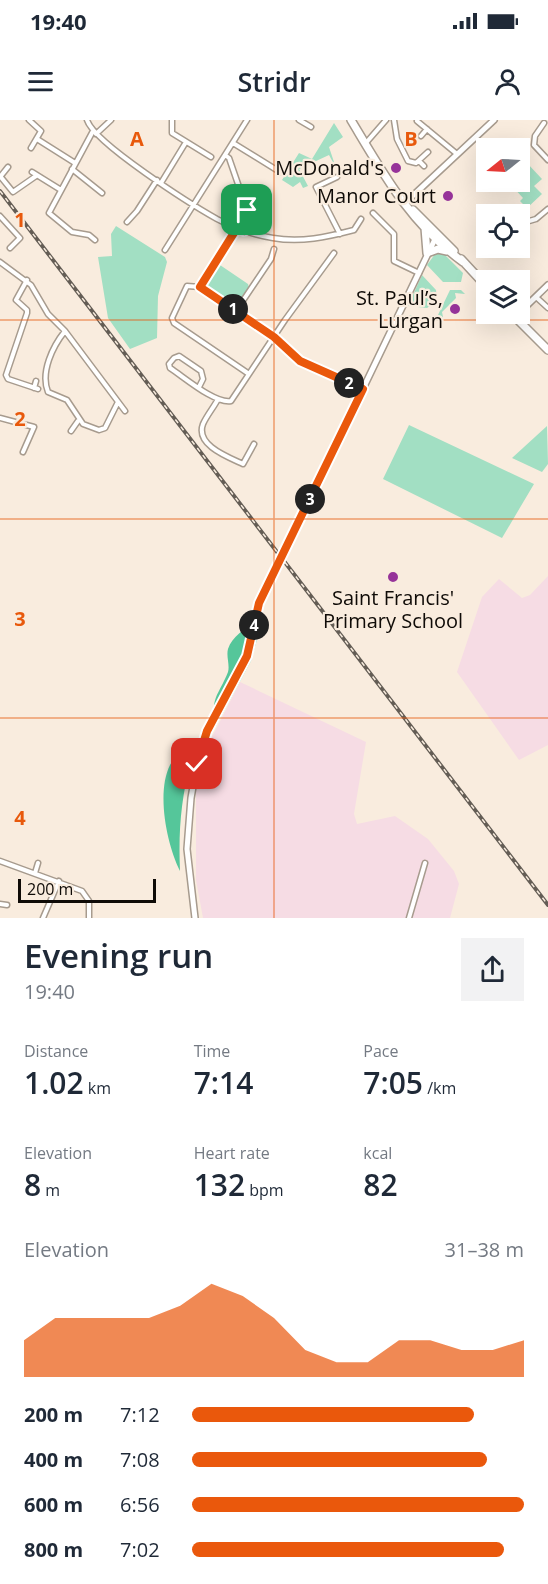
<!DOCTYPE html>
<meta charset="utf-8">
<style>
:root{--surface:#fff;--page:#f2f2f3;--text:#1f2937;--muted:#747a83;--accent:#ea580c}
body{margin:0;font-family:"Open Sans",sans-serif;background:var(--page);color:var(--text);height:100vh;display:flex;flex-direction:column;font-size:22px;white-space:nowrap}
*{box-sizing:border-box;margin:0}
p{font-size:20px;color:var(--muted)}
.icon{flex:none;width:33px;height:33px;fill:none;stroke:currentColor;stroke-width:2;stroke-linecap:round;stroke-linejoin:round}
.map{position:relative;height:798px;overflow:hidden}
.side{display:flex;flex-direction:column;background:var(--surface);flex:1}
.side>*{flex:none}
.needle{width:39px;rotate:252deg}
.tools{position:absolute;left:476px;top:18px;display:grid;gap:12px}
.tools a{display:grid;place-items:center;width:54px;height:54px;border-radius:0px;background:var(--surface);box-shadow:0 6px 24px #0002;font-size:30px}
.scale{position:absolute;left:18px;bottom:15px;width:138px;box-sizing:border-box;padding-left:6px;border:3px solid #0f0b07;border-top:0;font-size:16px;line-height:21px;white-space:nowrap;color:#0f0b07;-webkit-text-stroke:4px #f9ecde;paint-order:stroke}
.pin{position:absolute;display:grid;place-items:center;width:51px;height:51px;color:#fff;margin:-26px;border-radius:12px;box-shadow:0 3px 9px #0006}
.km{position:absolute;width:30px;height:30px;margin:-15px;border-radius:50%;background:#222;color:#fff;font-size:16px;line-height:30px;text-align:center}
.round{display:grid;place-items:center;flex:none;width:63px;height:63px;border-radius:0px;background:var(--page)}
.headline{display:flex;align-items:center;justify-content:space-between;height:102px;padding:0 24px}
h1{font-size:33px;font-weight:600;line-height:45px}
.figures{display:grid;grid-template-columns:repeat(3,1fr);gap:9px;height:102px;padding:6px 24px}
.figures div{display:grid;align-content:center}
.figures b{font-size:30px;font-weight:600}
.figures small{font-size:16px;font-weight:400}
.figures p{font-size:16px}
.chart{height:168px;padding:12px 24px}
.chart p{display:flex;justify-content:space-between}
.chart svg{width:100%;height:108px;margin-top:6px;fill:var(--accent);opacity:.7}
ul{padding:0 24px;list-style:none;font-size:20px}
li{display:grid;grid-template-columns:96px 72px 1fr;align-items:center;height:45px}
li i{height:15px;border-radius:8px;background:var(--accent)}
.status{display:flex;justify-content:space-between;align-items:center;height:42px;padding:0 30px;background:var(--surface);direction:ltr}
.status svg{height:16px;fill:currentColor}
header{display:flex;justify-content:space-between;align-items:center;height:78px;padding:0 24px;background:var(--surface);font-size:27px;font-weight:600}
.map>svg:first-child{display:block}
</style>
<div class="status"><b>19:40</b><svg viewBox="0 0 49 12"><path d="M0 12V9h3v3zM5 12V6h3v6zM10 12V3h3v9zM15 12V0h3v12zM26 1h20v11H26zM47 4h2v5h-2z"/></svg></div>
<header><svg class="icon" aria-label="menu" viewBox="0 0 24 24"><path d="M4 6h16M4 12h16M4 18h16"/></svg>Stridr<svg class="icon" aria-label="person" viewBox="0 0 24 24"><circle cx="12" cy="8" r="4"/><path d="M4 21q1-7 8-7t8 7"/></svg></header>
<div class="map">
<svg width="548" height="798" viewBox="0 0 548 798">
<rect width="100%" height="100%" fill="#f9ecde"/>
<path fill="#f6dce4" d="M548 456V625L519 640 457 552 482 477 499 459 522 478 530 475Z
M240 562 366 622 354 694 357 704 395 696 428 719 454 751 459 764 450 798H203L196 760V668L205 631Z"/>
<path fill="#a2dfc3" d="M334 3 343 17 329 27 336 48 329 35 299 49 308 66 303 68 300 62 293 67 282 60 299 33 312 39Z
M527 43 542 59 534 66 542 74 527 88 520 81 523 78 512 66 519 62V51Z
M116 106 165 137 167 142 158 176 157 218 130 229 108 198 98 137 112 136 111 114Z
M443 133 463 153 461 162H443L427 145 435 134Z
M220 145 248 164 249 168 235 185 206 167Z
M422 155 436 170 437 181 427 188 408 186Z
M450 170H461L465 174 455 173 456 178 442 192 443 197 438 201C426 199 415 201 402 198L404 195 437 197Z
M409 305 534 364 502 418 383 359Z
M547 306 548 344 542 352 512 338Z"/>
<path fill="#55c69a" d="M263 498 251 541 216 606C210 577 218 577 228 552 230 545 226 536 228 529 233 514 251 505 263 498Z
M196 624C182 669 178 704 180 751 167 725 156 673 170 645 174 637 189 630 196 624Z"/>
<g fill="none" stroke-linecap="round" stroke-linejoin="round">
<g stroke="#a79b8e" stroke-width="7">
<path id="street" d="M29 0 41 11 31 28
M87 0C94 23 192 85 217 99 234 108 253 115 273 118 301 123 327 117 354 110L361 99
M172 0V13L211 37
M299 0 311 7
M394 0 397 19 408 41 416 43 428 32
M417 1 457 34
M544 3 535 16 534 25 548 40
M93 11 49 93 72 112 89 115 95 120
M96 14 111 0
M421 16 427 9
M37 19 75 43
M233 23 280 52
M365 24 386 0
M225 35 229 38 247 90 248 99 244 111
M419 41 424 46
M72 49 102 73
M32 52 61 70
M0 56 13 72 36 56
M0 57 8 47
M337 57 316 67 340 114
M161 63 186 22
M373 93 394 114V141L419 153
M496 93 498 94
M0 96 20 118 10 128
M127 102 137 91 157 60
M519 104 536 99 548 89
M165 130 247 0
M0 142 31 165 48 194 65 211 125 291
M27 160 16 180 27 190V193L6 255 8 259 38 269
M200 167 237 108
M536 177 548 188
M236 191 271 139 274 129
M65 211C53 226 40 252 48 272L67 280 83 304 99 310 105 308 118 282
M249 254 174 203 172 198 187 166 200 167 236 191 274 217 300 241 363 269
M199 267 203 259 201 251 179 236 174 238 169 244 170 248C184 257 215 284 231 281L285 200 334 133
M34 268 36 261
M218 279C214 287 207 295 203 304 195 325 228 337 243 344L254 324
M0 298 34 307 23 332
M71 311 78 301
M0 741 82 771 89 781V798
M35 753 38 743
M0 784 7 785
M43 798 59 761
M409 798 425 743"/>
</g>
<g stroke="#a79b8e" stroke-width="8">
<path id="secondary" d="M405 83 494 0
M519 193 548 165
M282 437 436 117
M195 798 187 729 191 678 197 644 207 611 247 536 259 483 276 449"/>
</g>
<g stroke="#a79b8e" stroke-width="10">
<path id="highway" d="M351 0C384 55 410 103 463 142
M413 90 454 131
M425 108 427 133 438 129 447 131
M461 139 486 166
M512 194 548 230"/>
</g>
<use href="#street" stroke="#fff" stroke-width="4"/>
<use href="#secondary" stroke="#fff" stroke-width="5"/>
<use href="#highway" stroke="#fff" stroke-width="7"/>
<g stroke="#645d55" stroke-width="4">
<path id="rail" d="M0 71 548 785"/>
</g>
<use href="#rail" stroke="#f9ecde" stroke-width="1.5" stroke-dasharray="4.5" stroke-linecap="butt"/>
<g stroke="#a79b8e" stroke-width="8" stroke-linecap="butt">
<path id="secondary-bridge" d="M276 449 282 437"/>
</g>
<use href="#secondary-bridge" stroke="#fff" stroke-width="5"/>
</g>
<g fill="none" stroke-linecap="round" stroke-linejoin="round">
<g stroke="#fff" stroke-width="12">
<path id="route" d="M197 644 207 611 247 536 259 483 363 269 300 241 274 217 200 167 237 108 244 111 248 99 247 90"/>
</g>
<use href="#route" stroke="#ea580c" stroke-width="8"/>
</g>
<path fill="none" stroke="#e8590c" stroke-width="1.5" stroke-opacity="0.55" d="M274 0V798M0 200H548M0 399H548M0 598H548"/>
<g fill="#963399" stroke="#f9ecde" stroke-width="2">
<circle cx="396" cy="48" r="6"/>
<circle cx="448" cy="76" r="6"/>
<circle cx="455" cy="189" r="6"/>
<circle cx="393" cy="457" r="6"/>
</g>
<g text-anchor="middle" stroke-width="4.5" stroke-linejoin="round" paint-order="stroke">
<g font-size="20" fill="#0f0b07" stroke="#f9ecde" text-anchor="end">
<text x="384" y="55">McDonald's</text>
<text x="436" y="83">Manor Court</text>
<text x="443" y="185">St. Paul’s,<tspan x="443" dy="23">Lurgan</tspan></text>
<text x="393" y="485" text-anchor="middle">Saint Francis'<tspan x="393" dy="23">Primary School</tspan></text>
</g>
</g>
<g font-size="20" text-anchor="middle" font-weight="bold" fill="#e8590c" stroke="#f9ecde" stroke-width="4.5" stroke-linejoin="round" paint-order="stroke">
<text x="137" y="26">A</text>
<text x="411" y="26">B</text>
<text x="20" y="107">1</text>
<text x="20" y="306">2</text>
<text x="20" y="506">3</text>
<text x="20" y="705">4</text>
</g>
</svg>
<div class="tools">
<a><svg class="needle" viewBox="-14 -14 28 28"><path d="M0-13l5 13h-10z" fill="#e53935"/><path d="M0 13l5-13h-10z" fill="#747a83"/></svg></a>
<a><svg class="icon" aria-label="locate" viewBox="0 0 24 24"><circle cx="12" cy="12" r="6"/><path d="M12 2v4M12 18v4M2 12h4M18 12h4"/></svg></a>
<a><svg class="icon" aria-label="layers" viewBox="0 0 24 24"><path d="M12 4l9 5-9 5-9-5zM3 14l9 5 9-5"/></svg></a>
</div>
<div class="scale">200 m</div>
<div class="pin" style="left:247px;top:90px;background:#1e9e55"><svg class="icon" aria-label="arrive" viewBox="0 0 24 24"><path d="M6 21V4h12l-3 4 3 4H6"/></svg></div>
<div class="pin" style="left:197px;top:644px;background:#d93025"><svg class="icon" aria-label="check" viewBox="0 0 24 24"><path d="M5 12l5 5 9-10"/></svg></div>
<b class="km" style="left:233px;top:189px">1</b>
<b class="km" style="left:349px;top:263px">2</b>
<b class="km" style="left:310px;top:379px">3</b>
<b class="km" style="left:254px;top:505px">4</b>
</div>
<section class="side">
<div class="headline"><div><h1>Evening run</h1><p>19:40</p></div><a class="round"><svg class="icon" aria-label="share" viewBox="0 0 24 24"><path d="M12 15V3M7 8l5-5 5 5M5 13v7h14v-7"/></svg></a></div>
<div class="figures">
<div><p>Distance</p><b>1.02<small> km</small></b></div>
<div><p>Time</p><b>7:14</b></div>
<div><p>Pace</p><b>7:05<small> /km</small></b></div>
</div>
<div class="figures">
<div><p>Elevation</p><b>8<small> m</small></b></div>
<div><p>Heart rate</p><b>132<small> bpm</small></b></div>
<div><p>kcal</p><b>82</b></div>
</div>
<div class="chart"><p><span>Elevation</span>31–38 m</p>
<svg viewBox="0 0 160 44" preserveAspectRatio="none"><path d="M0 44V29L10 20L20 20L30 20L40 20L50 15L60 6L70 11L80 20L90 33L100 38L110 38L120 29L130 29L140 33L150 33L160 29V44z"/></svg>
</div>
<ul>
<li><b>200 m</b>7:12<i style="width:85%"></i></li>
<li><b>400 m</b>7:08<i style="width:89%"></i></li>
<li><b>600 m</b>6:56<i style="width:100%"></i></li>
<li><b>800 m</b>7:02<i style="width:94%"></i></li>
</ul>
</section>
